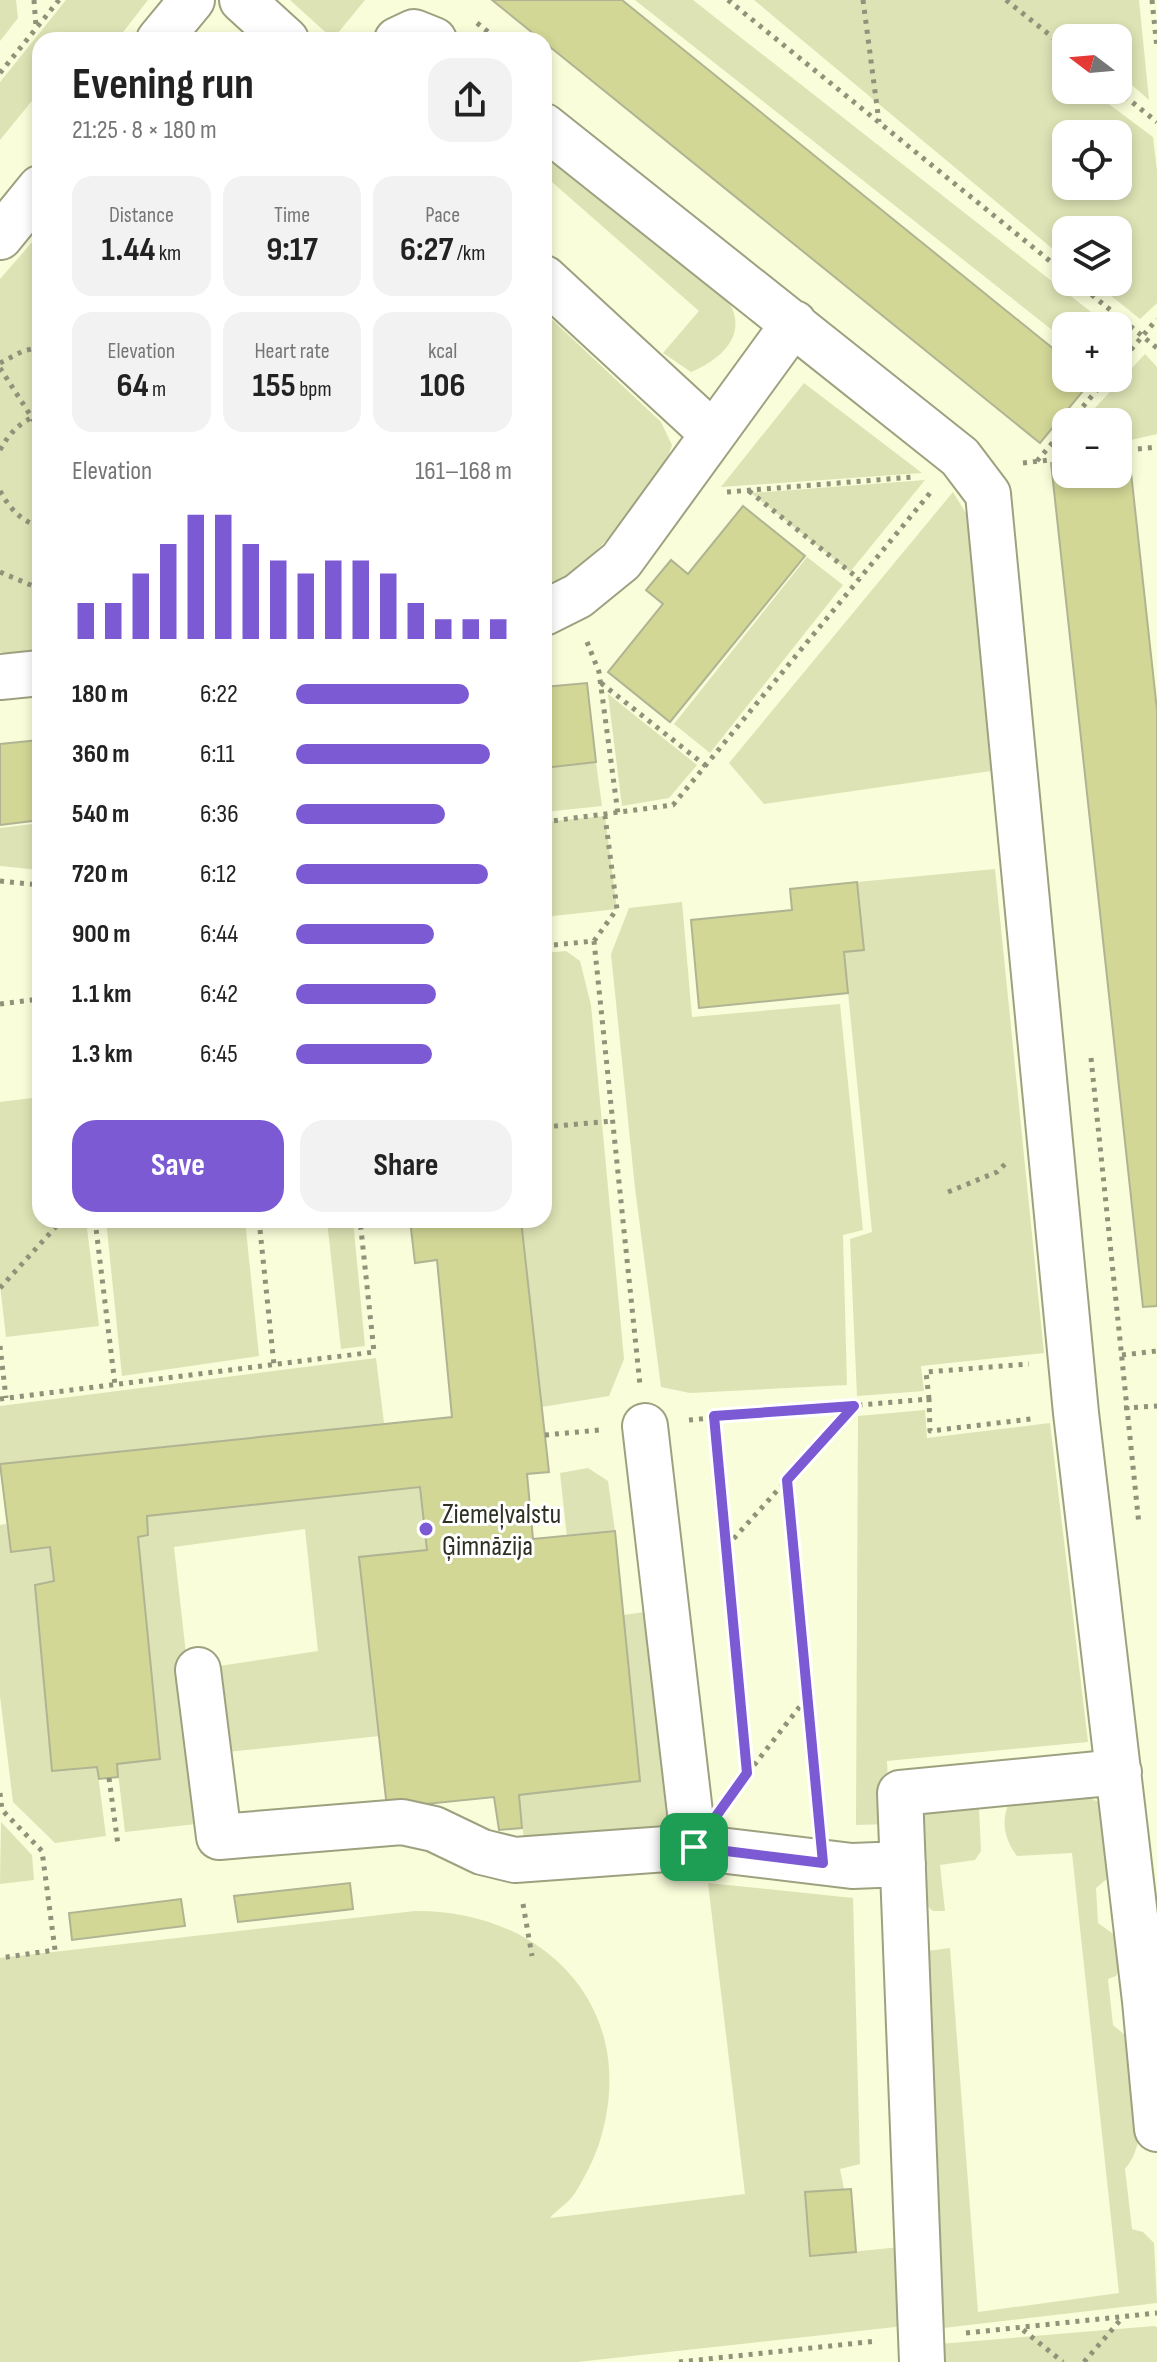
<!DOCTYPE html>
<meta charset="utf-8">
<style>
:root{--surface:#fff;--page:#f2f2f2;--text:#222;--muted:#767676;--accent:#7b5ad4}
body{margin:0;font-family:"Sofia Sans Condensed",sans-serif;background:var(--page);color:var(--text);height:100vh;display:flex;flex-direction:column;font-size:30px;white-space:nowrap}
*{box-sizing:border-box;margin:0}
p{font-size:26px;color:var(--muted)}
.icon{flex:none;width:44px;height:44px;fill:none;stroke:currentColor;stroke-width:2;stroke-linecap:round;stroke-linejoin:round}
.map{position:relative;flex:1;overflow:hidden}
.side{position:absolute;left:32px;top:32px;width:520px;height:1196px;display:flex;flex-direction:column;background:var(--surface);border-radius:24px;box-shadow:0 4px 12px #0003}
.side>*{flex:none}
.needle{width:52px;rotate:286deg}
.fabs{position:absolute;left:1052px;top:24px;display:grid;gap:16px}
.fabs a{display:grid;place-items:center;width:80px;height:80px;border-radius:16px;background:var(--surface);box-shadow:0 4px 12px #0003;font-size:40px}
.pin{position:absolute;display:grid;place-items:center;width:68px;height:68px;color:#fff;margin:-34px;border-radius:16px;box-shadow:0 4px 12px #0006}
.round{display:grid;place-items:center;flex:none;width:84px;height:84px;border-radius:24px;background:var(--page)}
.summary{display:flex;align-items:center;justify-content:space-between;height:136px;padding:0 40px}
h1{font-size:44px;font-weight:700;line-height:60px}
.stats{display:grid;grid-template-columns:repeat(3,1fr);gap:12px;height:136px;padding:8px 40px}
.stats div{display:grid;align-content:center;border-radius:20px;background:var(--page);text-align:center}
.stats b{font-size:34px;font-weight:700}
.stats small{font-size:22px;font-weight:400}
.stats p{font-size:22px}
.chart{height:224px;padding:16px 40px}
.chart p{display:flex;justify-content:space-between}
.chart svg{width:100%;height:144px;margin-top:8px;stroke:var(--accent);stroke-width:6}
.button{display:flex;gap:16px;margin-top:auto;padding:16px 40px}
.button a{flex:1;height:92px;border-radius:24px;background:var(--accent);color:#fff;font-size:32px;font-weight:700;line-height:92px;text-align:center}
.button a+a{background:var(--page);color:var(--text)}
ul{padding:0 40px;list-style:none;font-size:26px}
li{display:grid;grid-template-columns:128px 96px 1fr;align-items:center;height:60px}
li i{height:20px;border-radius:10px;background:var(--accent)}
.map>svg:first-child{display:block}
</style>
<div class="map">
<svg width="1157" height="2362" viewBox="0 0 1157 2362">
<rect width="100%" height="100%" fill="#f9fdd9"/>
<path fill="#dee3b5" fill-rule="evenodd" d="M0 0H16L18 18 0 41Z
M66 0H148L117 40H98L88 32 81 40H40V91L0 140V82Z
M290 0H365L333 39Z
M635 0H693L1109 326H1066V341Z
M754 0H1139L1149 100 1118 73V38H1066V90H1090L1153 137 1157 171V303L1140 319 1094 282H1118V230H1066V260ZM1066 134H1118V186H1066Z
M544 149 712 282C718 290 727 299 732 308 746 340 715 362 691 372L663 353 699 311 544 175Z
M40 233V651L12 655 0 652V279Z
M544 312 661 422 672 445C660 488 587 571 544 588Z
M1145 354 1157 367V434L1118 443V422H1082Z
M804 383 922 473 721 487Z
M925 480 850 572 751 493Z
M953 492 967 515 991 771 764 804 729 763Z
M807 557 843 585 710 753 674 724Z
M608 694 697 765 669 798 622 806Z
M596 763 602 806 544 812V768Z
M605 816 617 909 544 917V822Z
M40 823V870L0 866V828Z
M995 869 1044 1353 921 1366 924 1391 857 1396 850 1239 872 1232 844 952 864 950 857 882Z
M682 902 692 1017 840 1004 863 1230 843 1235 847 1385 690 1393 661 1387 635 1188 611 954 629 908Z
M566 951 580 961 591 1005 624 1359 609 1396 542 1407 521 1220H544V953Z
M40 1097V1220H86L99 1326 6 1337 0 1285V1102Z
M106 1220H245L259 1356 122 1376Z
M327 1220H353L365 1346 341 1349Z
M376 1358 384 1423 0 1464V1406Z
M925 1410 927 1438 1050 1423 1088 1742 887 1761 890 1824 856 1825 858 1416Z
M588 1468 608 1481 615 1531 567 1537 560 1473Z
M420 1487 427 1550 359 1558 380 1736 218 1753 206 1668 318 1651 305 1529 174 1547 205 1823 125 1832 117 1764 160 1758 138 1537 148 1535 147 1516Z
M6 1524 12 1552 50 1547 54 1581 35 1586 52 1770 97 1767 106 1836 55 1843 13 1802 0 1696V1525Z
M643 1528 680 1838 525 1849 519 1795 640 1780 623 1615 645 1612 635 1529Z
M1081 1793 1100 1803 1114 1873 1096 1888 1098 1923 1119 1938 1121 1964 1116 1976 1108 1979 1113 2025 1131 2040C1135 2081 1153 2136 1125 2169L1132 2229 1143 2232 1154 2243 1157 2303 943 2328 927 1951 950 1948 978 2312 1119 2293 1072 1853 1017 1856C1005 1840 1001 1823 1008 1805Z
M968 1802 979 1809 981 1851 975 1860 940 1865 945 1911H933L925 1904 923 1816 928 1807Z
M1 1822 32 1855 34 1880 0 1884Z
M708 1883 853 1898 860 2164 840 2169 844 2189 805 2193 811 2256 900 2247 904 2326 577 2362H0V1958L415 1911C547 1910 642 2011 599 2144 594 2159 584 2179 575 2193 569 2203 556 2210 550 2218L745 2194Z
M1154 2326 1157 2327V2362H939V2344Z"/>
<path fill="#d2d796" stroke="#b0b492" stroke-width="2" d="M492 0H622L1066 359V378L1092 380 1040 443Z
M1129 454 1157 710V1306L1143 1307 1051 463 1066 461V474H1118V456Z
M743 506 805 556 670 722 608 672 663 604 646 590 671 560 688 574Z
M587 683 596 762 544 768V687Z
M40 719V820L0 825V744L39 740 37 720Z
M857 882 864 950 844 952 848 993 699 1008 691 920 792 910 790 889Z
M410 1220H521L549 1472 527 1474 533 1539 615 1531 640 1781 519 1795 522 1828 499 1830 494 1797 387 1808 359 1557 427 1550 420 1487 147 1516 148 1535 138 1537 160 1759 117 1764 118 1777 99 1779 97 1767 52 1771 35 1585 54 1581 50 1547 11 1552 0 1464 452 1417 437 1260 415 1263Z
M350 1883 353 1909 238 1922 234 1896Z
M181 1899 185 1926 72 1940 69 1913Z
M851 2189 856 2252 810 2256 805 2192Z"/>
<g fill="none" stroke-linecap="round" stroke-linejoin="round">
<g stroke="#9ea180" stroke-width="48">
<path id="minor" d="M242 0 286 40
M159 40 192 0
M397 40 414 32 434 40
M544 126 960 457 988 494 1076 1413 1145 2001 1157 2129
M0 237 40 188
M544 278 711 432
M544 613 578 596 621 561 794 323
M0 677 40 673
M645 1426 694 1847 852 1866 903 1864
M198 1670 219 1837 402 1822 434 1829 482 1852 515 1860 694 1847
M922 2362 900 1793 1119 1772"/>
</g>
<path stroke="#90937a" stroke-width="5" stroke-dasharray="4 6" stroke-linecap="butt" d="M34 0 36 27
M728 0 1066 274
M863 0 879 122
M1006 0 1066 48
M1152 0 1157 48
M477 23 498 40
M0 73 59 0
M1117 90 1157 122
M1076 282 1157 348
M0 363 23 351 40 347
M1118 365 1157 319
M0 368 40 430
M1070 422 1107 378
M0 450C10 432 20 422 40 414
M1118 451 1157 447
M1037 461 1066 427
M1023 463 1066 458
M0 491C10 509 20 520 40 527
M749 491 859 579
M727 492 913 477
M0 572 40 589
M587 642 599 672 618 814
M601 683 706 766
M544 822 673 805 930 493
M0 881 40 885
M594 941 617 909 605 816
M544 946 594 941 640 1385
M0 1004 40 999
M1091 1058 1139 1525
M544 1127 613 1121
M948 1192 997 1172 1005 1164
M95 1220 115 1385
M259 1220 274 1365
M0 1288 62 1220
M0 1346 6 1398
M1122 1355 1157 1351
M0 1399 374 1352 360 1220
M929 1399 926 1372 1029 1364
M1124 1408 1157 1406
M714 1416 747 1773 733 1793
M689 1420 929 1399 930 1431 1031 1419
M545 1435 600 1430
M787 1480 819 1817
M727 1546 853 1407
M748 1773 808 1696
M109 1778 118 1845
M0 1793 2 1810 42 1851 55 1950 0 1958
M523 1904 532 1956
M1023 2330 1063 2362
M966 2333 1157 2313
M679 2362 877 2341
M1084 2362 1123 2317"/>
<use href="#minor" stroke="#fff" stroke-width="44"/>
</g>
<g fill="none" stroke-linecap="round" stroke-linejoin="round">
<g stroke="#fff" stroke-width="16">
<path id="route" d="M854 1406 787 1480 823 1863 694 1847 747 1773 714 1416Z"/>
</g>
<use href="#route" stroke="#7b5ad4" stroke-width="10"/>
</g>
<circle fill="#7b5ad4" stroke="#fff" stroke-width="3" cx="426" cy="1529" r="8"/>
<g text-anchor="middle" stroke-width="6" stroke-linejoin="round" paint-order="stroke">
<g font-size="28" fill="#2f3022" stroke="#fff" text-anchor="start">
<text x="442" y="1523">Ziemeļvalstu<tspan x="442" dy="32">Ģimnāzija</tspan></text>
</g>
</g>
</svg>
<div class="fabs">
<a><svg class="needle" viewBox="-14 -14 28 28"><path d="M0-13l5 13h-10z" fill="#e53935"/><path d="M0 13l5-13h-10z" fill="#767676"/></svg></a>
<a><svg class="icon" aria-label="locate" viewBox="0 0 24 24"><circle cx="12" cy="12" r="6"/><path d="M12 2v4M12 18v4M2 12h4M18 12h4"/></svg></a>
<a><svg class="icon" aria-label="layers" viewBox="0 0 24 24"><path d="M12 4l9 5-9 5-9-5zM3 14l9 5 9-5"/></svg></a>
<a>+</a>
<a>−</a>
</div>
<div class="pin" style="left:694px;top:1847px;background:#1e9e55"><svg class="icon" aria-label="arrive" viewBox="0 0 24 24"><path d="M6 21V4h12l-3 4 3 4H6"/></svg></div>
<section class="side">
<div class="summary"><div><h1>Evening run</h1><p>21:25 · 8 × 180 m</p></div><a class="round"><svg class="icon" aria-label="share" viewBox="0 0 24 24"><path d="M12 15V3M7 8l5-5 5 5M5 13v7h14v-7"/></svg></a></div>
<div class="stats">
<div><p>Distance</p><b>1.44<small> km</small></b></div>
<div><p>Time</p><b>9:17</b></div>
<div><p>Pace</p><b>6:27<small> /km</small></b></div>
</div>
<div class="stats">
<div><p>Elevation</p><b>64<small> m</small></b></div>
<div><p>Heart rate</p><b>155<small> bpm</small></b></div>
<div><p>kcal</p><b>106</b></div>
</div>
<div class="chart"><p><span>Elevation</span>161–168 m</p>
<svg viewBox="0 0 160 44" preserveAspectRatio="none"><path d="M5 44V33M15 44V33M25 44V24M35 44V15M45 44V6M55 44V6M65 44V15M75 44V20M85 44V24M95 44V20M105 44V20M115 44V24M125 44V33M135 44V38M145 44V38M155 44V38"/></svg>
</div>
<ul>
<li><b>180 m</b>6:22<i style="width:80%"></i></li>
<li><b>360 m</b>6:11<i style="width:90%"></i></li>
<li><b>540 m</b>6:36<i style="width:69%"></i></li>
<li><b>720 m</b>6:12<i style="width:89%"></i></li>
<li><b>900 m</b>6:44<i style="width:64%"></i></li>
<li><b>1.1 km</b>6:42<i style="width:65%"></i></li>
<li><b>1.3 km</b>6:45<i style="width:63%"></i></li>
</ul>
<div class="button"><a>Save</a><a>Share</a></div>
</section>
</div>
